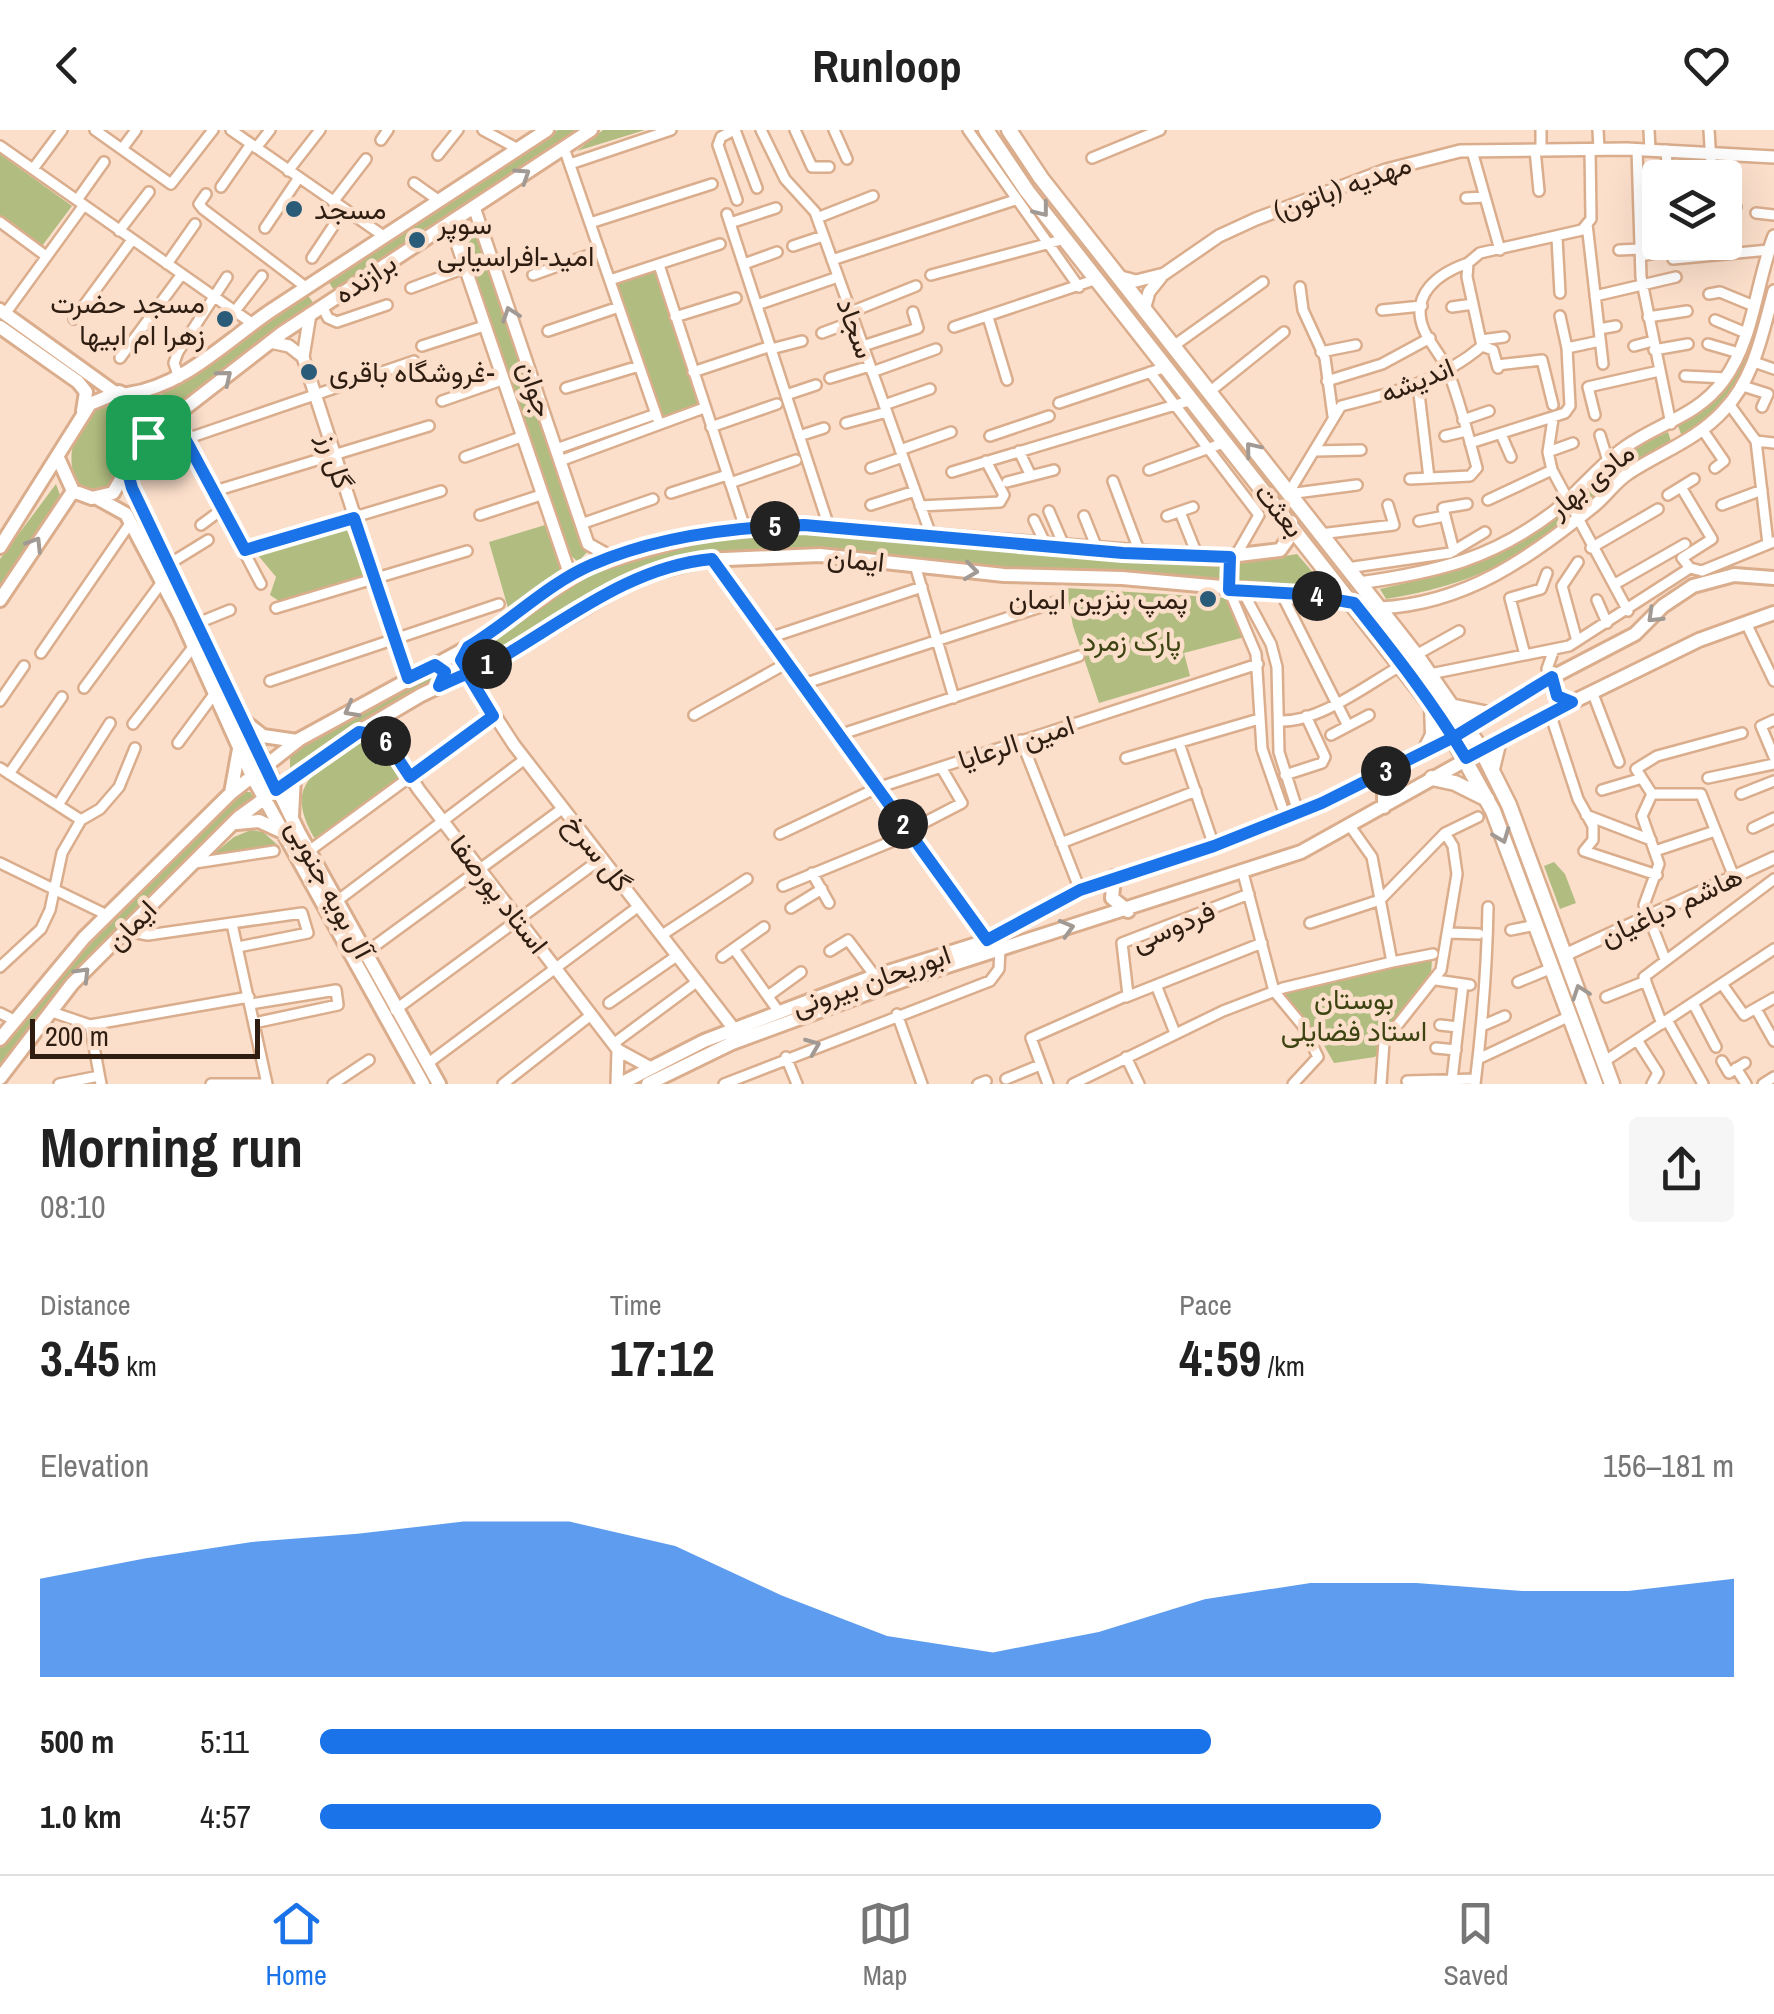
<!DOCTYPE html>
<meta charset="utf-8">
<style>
:root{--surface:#fff;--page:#f6f6f6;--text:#222;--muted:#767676;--line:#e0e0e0;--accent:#1a73e8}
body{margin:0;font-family:"Archivo Narrow",Vazirmatn,sans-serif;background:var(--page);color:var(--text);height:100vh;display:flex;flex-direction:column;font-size:38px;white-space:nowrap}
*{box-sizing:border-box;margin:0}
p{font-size:32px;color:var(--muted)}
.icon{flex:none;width:55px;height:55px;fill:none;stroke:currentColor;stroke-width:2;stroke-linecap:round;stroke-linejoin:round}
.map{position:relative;height:954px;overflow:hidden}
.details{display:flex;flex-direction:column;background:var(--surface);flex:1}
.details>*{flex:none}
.controls{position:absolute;left:1642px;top:30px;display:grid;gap:20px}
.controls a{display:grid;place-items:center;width:100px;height:100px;border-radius:10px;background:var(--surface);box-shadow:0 10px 40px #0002;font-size:50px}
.scale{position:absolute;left:30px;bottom:25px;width:230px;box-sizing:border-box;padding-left:10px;border:5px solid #2e1d10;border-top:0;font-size:28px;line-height:35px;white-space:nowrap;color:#2e1d10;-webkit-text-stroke:8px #fbdfcb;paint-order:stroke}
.pin{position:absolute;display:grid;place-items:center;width:85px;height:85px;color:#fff;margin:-42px;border-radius:20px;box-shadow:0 5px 15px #0006}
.km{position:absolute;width:50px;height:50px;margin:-25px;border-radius:50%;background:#222;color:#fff;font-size:28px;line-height:50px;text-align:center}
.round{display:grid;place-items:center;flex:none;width:105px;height:105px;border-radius:10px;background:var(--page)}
.head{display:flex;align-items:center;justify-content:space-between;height:170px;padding:0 40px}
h1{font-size:55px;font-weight:700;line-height:75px}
.figures{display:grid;grid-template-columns:repeat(3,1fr);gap:15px;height:170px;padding:10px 40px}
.figures div{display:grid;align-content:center}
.figures b{font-size:50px;font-weight:700}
.figures small{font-size:28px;font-weight:400}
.figures p{font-size:28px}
.chart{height:280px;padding:20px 40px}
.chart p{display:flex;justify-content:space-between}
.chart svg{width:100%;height:180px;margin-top:10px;fill:var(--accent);opacity:.7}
ul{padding:0 40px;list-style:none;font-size:32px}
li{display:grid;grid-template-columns:160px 120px 1fr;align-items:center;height:75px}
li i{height:25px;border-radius:12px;background:var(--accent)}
header{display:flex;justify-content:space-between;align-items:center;height:130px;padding:0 40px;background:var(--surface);font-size:45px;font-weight:700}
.tabs{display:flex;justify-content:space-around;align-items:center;height:140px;border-top:2px solid var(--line);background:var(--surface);font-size:28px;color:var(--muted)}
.tabs a{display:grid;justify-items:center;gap:5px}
.tabs .current{color:var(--accent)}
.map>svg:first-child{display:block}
</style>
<header><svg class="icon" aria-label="back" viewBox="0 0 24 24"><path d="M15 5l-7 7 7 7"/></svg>Runloop<svg class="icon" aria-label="heart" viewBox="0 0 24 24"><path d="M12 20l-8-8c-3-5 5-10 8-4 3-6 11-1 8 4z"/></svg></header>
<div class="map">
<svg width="1774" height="954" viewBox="0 0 1774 954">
<rect width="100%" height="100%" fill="#fbdfcb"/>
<path fill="#b1bd80" d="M558 0H581L334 160 328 151Z
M603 0H645L577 21Z
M0 24 72 76 42 116 0 85Z
M465 96 477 98 587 422 578 432 566 421 460 110Z
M655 140 701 275 663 288 617 153Z
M307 164 314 174 162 292 149 273Z
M1755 202 1762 208C1740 250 1720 279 1683 309L1678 296 1711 272Z
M118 268 139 282C145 299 136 311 129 326 86 417 30 305 118 268Z
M1668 302 1673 317 1625 342 1579 382 1573 370C1612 339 1620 323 1668 302Z
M56 354 60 365 0 460V429Z
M1569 376 1573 387C1505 436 1469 455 1386 469L1380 459C1463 440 1501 429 1569 376Z
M545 395 561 442 555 451 508 478 489 412Z
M346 398 365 445 279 471 270 465 276 447 257 424Z
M802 399 1223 434V454C1149 450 1075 447 1002 442 881 432 750 396 632 443 576 465 527 507 473 534L467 529 470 522 590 441 648 421Z
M1297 424 1329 461 1236 455V434Z
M1066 458 1226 468 1245 507 1184 523 1190 546 1099 573 1073 496Z
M435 539 440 543 438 552 303 636 290 638V625L299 615Z
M361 610 379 615 402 648 315 709C281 652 318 641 361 610Z
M243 662H250L256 670 99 817 0 941V917L34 875 165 734Z
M251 700 263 702 280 717 211 726 234 707Z
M1554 732 1565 744 1576 773 1560 779 1544 736Z
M1432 829 1431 846 1375 927 1334 933 1318 905 1286 869V861Z"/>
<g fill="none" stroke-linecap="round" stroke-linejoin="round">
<g stroke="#daad8d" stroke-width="14">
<path id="minor" d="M95 0 171 54 213 0
M231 0 385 107
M483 0 518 19
M734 0 721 7 718 15 737 70
M735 0 757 58
M761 0 785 49 815 82 932 408
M795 0 812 37H829
M834 0 847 29
M968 0 1079 157
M1541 0V20
M1598 0 1599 19
M1649 0 1650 20
M1709 0 1712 48
M381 10 388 0
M0 16 253 194
M256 18 270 0
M564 18 659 293
M122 19 136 0
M1637 19 1641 147 1671 294
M1535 20 1539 61
M1666 20 1668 48
M1472 21 1485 67
M438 25 458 0
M1092 28 1160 0
M570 34 671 0
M33 39 62 0
M288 41 320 0
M414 53 438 70
M221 57 251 14
M206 64 199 74 203 79 307 158
M1466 68 1485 67 1500 120
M77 70 104 32
M333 72 366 29
M1725 76 1736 77
M1756 83 1774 85
M727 84 829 397
M817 88 873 66
M0 92 46 126
M590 93 712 54
M730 93 776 78
M1587 94 1603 234
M265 98 298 49
M119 101 149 62
M1557 108 1560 163
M793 116 823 106
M1619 120 1640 119
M1641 126 1671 120 1670 112
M312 128 344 80
M1673 129 1769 120
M832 130 1015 70
M167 134 195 94
M744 134 777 122
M659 135 745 398
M533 145 600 121
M931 145 1065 109
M610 150 720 114
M1300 157 1303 180 1325 228 1333 286
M411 158 465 138
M1709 164 1720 162 1754 176
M1595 166 1676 147
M757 175 838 147
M322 176 328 188 337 192 387 175
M1452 177 1473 174
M1382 180 1422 176
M235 181 262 146
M851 182 916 156
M5 184 84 75
M1560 186 1567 218
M675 187 736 168
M988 187 1007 250
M1648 187 1687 181
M74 189 132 110
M1715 190 1746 203
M954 197 1097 149
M1599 199 1616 196
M548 201 619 177
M822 203 854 191
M1481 210 1504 207
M1708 214 1739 223
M422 216 484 196
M863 216 918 198 913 182
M1482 216 1493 220 1498 238
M1634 216 1653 211
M1172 217 1263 152
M771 219 802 211
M1654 220 1688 214
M1321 222 1356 215
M120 228 182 144
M1754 232 1774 239
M1497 235 1542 230 1553 275
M693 242 765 218
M872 242 936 219
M1685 246 1726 248
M179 248 174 233 178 222 227 147
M830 248 870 236
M1327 251 1382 234 1430 208
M1418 255 1429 348
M1743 256 1768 264 1762 277
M566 258 639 236
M1208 263 1284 202
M786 265 816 255
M1193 270 1175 275 1259 385 1235 427
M442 271 502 250
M1059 273 1166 237
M1729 274 1756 311 1774 313
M884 275 930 259
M1595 285 1588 257 1659 241
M174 288 261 454
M1553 289 1548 322 1552 340 1628 481
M1463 290 1489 281
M846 293 887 282
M711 297 777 274
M1702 299 1724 331 1715 338
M1501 304 1511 327
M1600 305 1608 331
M799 306 824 298
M990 306 1049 286
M1445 306 1466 301
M186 309 414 231
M1756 311 1768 414
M1470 313 1565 283 1570 276 1567 218 1600 211
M556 319 656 284
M900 320 951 302
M1019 321 1031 346
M1315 321 1361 320
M1548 322 1573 313
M465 327 521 307
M560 331 704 278
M871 338 903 327
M1149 340 1226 312
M952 342 1175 275 1150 242
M170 343 195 325
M1410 349 1470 346 1477 338C1468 305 1460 271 1448 241 1442 226 1430 214 1424 200 1409 164 1439 143 1468 133
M1113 351 1140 423
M1007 352 1054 340
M730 353 796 330
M1681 357 1712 409 1682 428 1690 438 1702 441
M215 361 429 296
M671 363 727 345
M1288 364 1341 276C1393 263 1441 251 1482 216L1467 147 1468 133 1480 123 1582 100 1591 89 1590 19
M1288 364 1357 355
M1668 365 1694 349
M1488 370 1552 340
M871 375 915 361
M1722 375 1762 360
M920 376 1000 372 1004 365 986 331
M1049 381 1065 418
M1180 382 1198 427
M480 385 541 365
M1084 386 1098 421
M1167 386 1193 377
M1034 390 1046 415
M1419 391 1445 386
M581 394 653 369
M201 395 224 378
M1320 404 1394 395 1388 375
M1591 418 1658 379
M245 420 441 361
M1454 421 1443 378 1467 374
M169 434 208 410
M915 435 954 568
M1347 438 1450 423 1485 402
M1702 441 1773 412
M1615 454 1685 414
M1229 460 1256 524 1262 619 1286 688
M1242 460 1271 514 1277 537 1279 622 1298 682
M1281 463 1348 596
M1597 470 1607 493
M276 478 467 421
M198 493 230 480
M1746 493 1774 551
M769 508 922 457
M1577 511 1562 456 1578 432
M41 523 131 392
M1416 525 1459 501
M1525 525 1510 468 1541 459 1547 443
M1430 544 1569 516 1690 438
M1552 547 1547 539 1554 519
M270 551 499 474
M803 554 1056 472
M84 558 162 452
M1593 564 1619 632
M0 571 24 536
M1550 583 1578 669 1593 696V710L1584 721 1657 745
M694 585 787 533
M1774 590 1761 596 1774 627
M1279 591C1319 593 1368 554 1402 535
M133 594 194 516
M839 605 1079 526
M1331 605 1369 585
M1021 610 1080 760
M178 613 215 563
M1179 613 1214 716
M1126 628 1259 589
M0 638 81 690
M9 644 62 567
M1285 645 1322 633 1325 627 1306 586
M1708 648 1774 634
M1602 660 1639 649
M1652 664H1701L1734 747
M1741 664 1774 651
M58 675 110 593
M1586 685 1651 710
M1753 698 1774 688
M908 701 962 673 941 637
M780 704 877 658 1258 534
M1061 713 1196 661
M309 721 493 586
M1655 721 1715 701
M0 733 107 785
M195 733 274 721
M812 743 829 773
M1243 743 1274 861 1303 896 1318 927 1293 954
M783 756 910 704
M337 771 525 629
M791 778 822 759
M1310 793 1380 770 1445 703 1478 687
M232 794 267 954
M1511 800 1536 795
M126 801 148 805 302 783 308 803 238 817
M1449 803 1479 804
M662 805 747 749
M734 819 779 882
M830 821 848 810 875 846
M365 823 562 679
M722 827 764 797
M1665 829 1644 775 1659 734 1642 686 1652 664 1636 639 1657 626 1742 603
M1392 832 1433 824
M0 837 41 799 50 780 62 723 81 690 100 679 119 657 135 618
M1436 850 1470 855
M1518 852 1552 838
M1722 854 1744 885 1774 868
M1156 855 1175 903
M768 866 801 842
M1126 867 1262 813
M1606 867 1646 851
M609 873 678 825
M1693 873 1716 917
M251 874 336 860 338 875 254 893
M1756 879 1774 911
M395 880 602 728
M52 882 90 895
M0 883 14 890
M897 884 922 954
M1667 890 1703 954
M1662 894 1644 847 1774 749
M90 895 249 867
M90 895 101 954
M1440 895 1458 897
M1484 895 1505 886
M1637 910 1658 943 1652 954
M613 914 698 851
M1436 918 1456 920
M786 927 797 954
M1126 927 1139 954
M1478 929 1570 886
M1605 931 1774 819
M1722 931 1729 943 1745 933
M427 934 639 776
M1736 938 1746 954
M1006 949 1040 935
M1452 950 1463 854
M1407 951 1475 949
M59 954 99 946
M211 954H265
M333 954 369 930
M503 954 591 885
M724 954 990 851 999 839 1000 819
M978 954 986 951
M1048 954 1031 908 1128 865 1122 813 1249 764
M1073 954 1223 881 1283 858 1392 832 1372 727 1350 696
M1381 954 1384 912 1441 840 1457 744 1453 716 1445 703
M1475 954C1482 897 1487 837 1488 777
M1763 954 1774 947"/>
</g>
<g stroke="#daad8d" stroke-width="16">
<path id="tertiary" d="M474 77 588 414 613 428
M450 93 571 448
M1117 146 1136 151 1164 144 1219 106 1256 89 1386 40 1460 21 1627 19 1774 27
M1144 180 1149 162 1161 147
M310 184 303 227 407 548
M270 212 289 216 303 227
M712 429 987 810
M1359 453C1437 442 1493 429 1556 380 1580 361 1599 335 1624 318 1658 293 1697 287 1724 250 1754 209 1756 152 1774 106
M1379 478C1465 474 1530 428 1595 375 1607 365 1616 351 1629 343 1661 322 1697 310 1724 280 1755 247 1762 203 1774 161
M467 543 514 615 734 899
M359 602 383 606 384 587
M383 606 419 660 618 920 651 938
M1567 824 1774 728
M617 954 618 920"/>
</g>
<g stroke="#daad8d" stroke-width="18">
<path id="secondary" d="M0 180 114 262
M0 197 78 252 86 262 83 281
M128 264C184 256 226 211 272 180 363 120 456 60 547 0
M148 307 282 203 591 0
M128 343 139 376 299 703 439 954
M97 368 126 384 180 486 252 646 423 954
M0 417 90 274 119 262 141 272 150 299 113 363 92 368 73 361 58 328
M1229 460 1230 427
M0 470 73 361
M1552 547 1557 566 1572 572
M245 592 263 606 297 611
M1369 649 1384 657V677
M231 663 239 619
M292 686 294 646
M237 693 259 691 283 702
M1114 747 1112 768 1128 781
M0 909 84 808 231 663 300 609 472 515 588 436 705 403 804 395 1214 428 1280 420 1288 409 1291 392
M0 948 72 854 239 687 353 605 421 565 505 525 637 447 702 430 820 425 1004 445 1122 448 1301 464 1354 473
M620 954 704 911 869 848 980 813 1080 760 1214 716 1322 673 1453 607 1541 553 1635 504 1663 476 1693 456 1734 445 1774 448
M648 954 732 913 901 851 1301 722 1550 583 1699 510 1774 483"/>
</g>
<g stroke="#daad8d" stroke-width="19">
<path id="primary" d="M986 0 1027 61 1442 589 1493 681 1595 954
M1009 0 1041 48 1416 525 1481 619 1509 675 1612 954
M1455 577 1488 584
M1425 621 1433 605 1432 576
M1492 639 1499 610
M1432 648 1455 653 1487 669"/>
</g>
<use href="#minor" stroke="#fff" stroke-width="9"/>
<use href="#tertiary" stroke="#fff" stroke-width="11"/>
<use href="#secondary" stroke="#fff" stroke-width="12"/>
<use href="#primary" stroke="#fff" stroke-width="14"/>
</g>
<defs><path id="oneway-chevron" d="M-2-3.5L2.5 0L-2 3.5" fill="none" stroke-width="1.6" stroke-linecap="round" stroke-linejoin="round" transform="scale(2.5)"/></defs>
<g stroke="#a19993">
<use href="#oneway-chevron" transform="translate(523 45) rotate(-33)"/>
<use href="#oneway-chevron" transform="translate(1042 80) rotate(52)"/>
<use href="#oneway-chevron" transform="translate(510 184) rotate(-109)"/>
<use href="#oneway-chevron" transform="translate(225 247) rotate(-39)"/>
<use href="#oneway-chevron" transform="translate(1252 319) rotate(-129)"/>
<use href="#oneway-chevron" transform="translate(35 414) rotate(-58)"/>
<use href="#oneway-chevron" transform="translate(971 441) rotate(7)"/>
<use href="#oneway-chevron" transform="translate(1654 486) rotate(136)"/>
<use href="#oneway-chevron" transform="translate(351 580) rotate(151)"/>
<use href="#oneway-chevron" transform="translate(1502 706) rotate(69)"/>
<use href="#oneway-chevron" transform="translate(1067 798) rotate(-16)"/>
<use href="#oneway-chevron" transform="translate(83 844) rotate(-46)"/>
<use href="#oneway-chevron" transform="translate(1580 862) rotate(-109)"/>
<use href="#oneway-chevron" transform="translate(813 916) rotate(-22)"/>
</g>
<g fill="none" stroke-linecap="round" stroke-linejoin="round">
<g stroke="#fff" stroke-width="20">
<path id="route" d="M148 307 174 288 245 420 354 388 408 548 435 535 445 542 439 556C462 545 487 536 509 523 574 484 635 436 712 429L987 810 1080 760 1214 716 1322 673 1454 607 1552 547 1557 566 1572 572 1466 628C1433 573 1394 523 1354 473L1302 464 1229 460 1230 427 1123 423 804 395C733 397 657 406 591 435 547 454 509 493 468 517L461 530 466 538 476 539 467 543 493 586 410 647 383 606 359 602 276 660 132 358 128 343 148 307"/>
</g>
<use href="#route" stroke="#1a73e8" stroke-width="12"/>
</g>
<g fill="#2a5c79" stroke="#fbdfcb" stroke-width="4">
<circle cx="294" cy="79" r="10"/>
<circle cx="417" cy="110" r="10"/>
<circle cx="225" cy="189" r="10"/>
<circle cx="309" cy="242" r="10"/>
<circle cx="1208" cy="469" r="10"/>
</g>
<g text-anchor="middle" stroke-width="9" stroke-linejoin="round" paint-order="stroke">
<g font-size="28" fill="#2e1d10" stroke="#fbdfcb">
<text transform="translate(1342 57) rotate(-20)" y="10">مهدیه (باتون)</text>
<text transform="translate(365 148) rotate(-33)" y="10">برازنده</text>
<text transform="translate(856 198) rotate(70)" y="10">سجاد</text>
<text transform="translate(1417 250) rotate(-22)" y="10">اندیشه</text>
<text transform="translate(536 259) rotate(71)" y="10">جوان</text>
<text transform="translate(336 331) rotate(72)" y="10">گل رز</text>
<text transform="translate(1591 350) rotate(-39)" y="10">مادی بهار</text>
<text transform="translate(1280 380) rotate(51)" y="10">بعثت</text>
<text transform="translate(856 429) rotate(6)" y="10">ایمان</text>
<text transform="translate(1016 612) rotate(-18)" y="10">امین الرعایا</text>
<text transform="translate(598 723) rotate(52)" y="10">گل سرخ</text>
<text transform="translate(330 759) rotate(62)" y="10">آل بویه جنوبی</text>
<text transform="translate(499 764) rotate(52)" y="10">استاد پورصفا</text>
<text transform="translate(1671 776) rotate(-25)" y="10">هاشم دباغیان</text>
<text transform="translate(131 795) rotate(-45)" y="10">ایمان</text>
<text transform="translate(1173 796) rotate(-23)" y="10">فردوسی</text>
<text transform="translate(871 850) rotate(-19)" y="10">ابوریحان بیرونی</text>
</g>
<g font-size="28" fill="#2e1d10" stroke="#fbdfcb" text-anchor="start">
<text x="314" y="89">مسجد</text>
<text x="437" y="104">سوپر<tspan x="437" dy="32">امید-افراسیابی</tspan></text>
<text x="205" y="183" text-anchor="end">مسجد حضرت<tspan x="205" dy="32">زهرا ام ابیها</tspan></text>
<text x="329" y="252">فروشگاه باقری-</text>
<text x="1188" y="479" text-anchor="end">پمپ بنزین ایمان</text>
</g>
<g font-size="28" fill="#3d4411" stroke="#fbdfcb">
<text x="1132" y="521">پارک زمرد</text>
<text x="1354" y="879">بوستان<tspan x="1354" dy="32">استاد فضایلی</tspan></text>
</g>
</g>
</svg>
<div class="controls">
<a><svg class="icon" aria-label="layers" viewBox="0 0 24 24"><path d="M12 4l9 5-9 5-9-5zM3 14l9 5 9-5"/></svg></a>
</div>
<div class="scale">200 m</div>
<div class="pin" style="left:148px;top:307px;background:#1e9e55"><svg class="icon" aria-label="arrive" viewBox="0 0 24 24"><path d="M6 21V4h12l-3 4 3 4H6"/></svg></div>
<b class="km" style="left:487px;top:534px">1</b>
<b class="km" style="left:903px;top:694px">2</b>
<b class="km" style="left:1386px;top:641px">3</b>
<b class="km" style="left:1317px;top:466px">4</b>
<b class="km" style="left:775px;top:396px">5</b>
<b class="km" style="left:386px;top:611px">6</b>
</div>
<section class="details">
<div class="head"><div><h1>Morning run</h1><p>08:10</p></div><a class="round"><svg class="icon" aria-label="share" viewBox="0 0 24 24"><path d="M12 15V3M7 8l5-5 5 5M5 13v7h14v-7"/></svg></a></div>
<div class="figures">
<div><p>Distance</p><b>3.45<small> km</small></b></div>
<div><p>Time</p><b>17:12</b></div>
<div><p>Pace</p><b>4:59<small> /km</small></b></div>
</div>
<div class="chart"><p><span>Elevation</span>156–181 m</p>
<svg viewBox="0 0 160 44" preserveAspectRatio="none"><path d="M0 44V20L10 15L20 11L30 9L40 6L50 6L60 12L70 24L80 34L90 38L100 33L110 25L120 21L130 21L140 23L150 23L160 20V44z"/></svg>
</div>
<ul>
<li><b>500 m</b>5:11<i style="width:63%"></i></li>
<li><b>1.0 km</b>4:57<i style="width:75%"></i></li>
</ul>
</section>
<nav class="tabs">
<a class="current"><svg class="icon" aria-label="home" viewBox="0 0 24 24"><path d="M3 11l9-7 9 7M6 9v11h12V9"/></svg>Home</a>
<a><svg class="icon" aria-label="map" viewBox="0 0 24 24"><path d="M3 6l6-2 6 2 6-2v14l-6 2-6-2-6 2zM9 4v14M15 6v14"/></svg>Map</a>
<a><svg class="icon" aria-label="saved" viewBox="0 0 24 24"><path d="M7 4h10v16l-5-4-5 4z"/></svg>Saved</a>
</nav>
